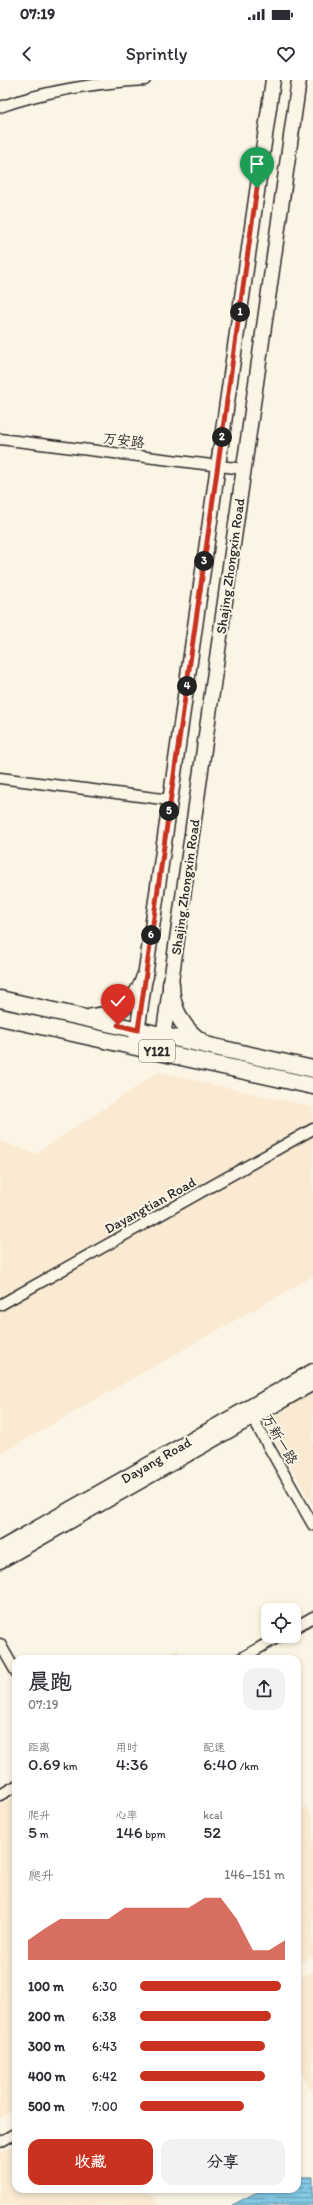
<!DOCTYPE html>
<html lang="zh">
<meta charset="utf-8">
<style>
:root{--surface:#fff;--page:#f2f2f3;--text:#2b2b33;--muted:#7c7c81;--accent:#c8321e}
body{margin:0;font-family:Itim,"LXGW WenKai TC",sans-serif;background:var(--page);color:var(--text);height:100vh;display:flex;flex-direction:column;font-size:15px;white-space:nowrap}
*{box-sizing:border-box;margin:0}
p{font-size:13px;color:var(--muted)}
.icon{flex:none;width:22px;height:22px;fill:none;stroke:currentColor;stroke-width:2;stroke-linecap:round;stroke-linejoin:round}
.map{position:relative;flex:1;overflow:hidden}
.details{position:absolute;left:12px;top:1575px;width:289px;height:538px;display:flex;flex-direction:column;background:var(--surface);border-radius:12px;box-shadow:0 2px 6px #0003}
.details>*{flex:none}
.tools{position:absolute;left:261px;top:1523px;display:grid;gap:8px}
.tools a{display:grid;place-items:center;width:40px;height:40px;border-radius:8px;background:var(--surface);box-shadow:0 2px 6px #0003;font-size:20px}
.pin{position:absolute;display:grid;place-items:center;width:34px;height:34px;color:#fff;margin:-41px -17px;border-radius:50% 50% 50% 0;rotate:-45deg;box-shadow:0 0 4px #0007}
.pin .icon{rotate:45deg}
.km{position:absolute;width:20px;height:20px;margin:-10px;border-radius:50%;background:#222;color:#fff;font-size:11px;line-height:20px;text-align:center}
.round{display:grid;place-items:center;flex:none;width:42px;height:42px;border-radius:12px;background:var(--page)}
.summary{display:flex;align-items:center;justify-content:space-between;height:68px;padding:0 16px}
h1{font-size:22px;font-weight:600;line-height:30px}
.metrics{display:grid;grid-template-columns:repeat(3,1fr);gap:6px;height:68px;padding:4px 16px}
.metrics div{display:grid;align-content:center}
.metrics b{font-size:17px;font-weight:600}
.metrics small{font-size:11px;font-weight:400}
.metrics p{font-size:11px}
.chart{height:112px;padding:8px 16px}
.chart p{display:flex;justify-content:space-between}
.chart svg{width:100%;height:72px;margin-top:4px;fill:var(--accent);opacity:.7}
.button{display:flex;gap:8px;margin-top:auto;padding:8px 16px}
.button a{flex:1;height:46px;border-radius:12px;background:var(--accent);color:#fff;font-size:16px;font-weight:600;line-height:46px;text-align:center}
.button a+a{background:var(--page);color:var(--text)}
ul{padding:0 16px;list-style:none;font-size:13px}
li{display:grid;grid-template-columns:64px 48px 1fr;align-items:center;height:30px}
li i{height:10px;border-radius:5px;background:var(--accent)}
.status{display:flex;justify-content:space-between;align-items:center;height:28px;padding:0 20px;background:var(--surface);direction:ltr}
.status svg{height:11px;fill:currentColor}
header{display:flex;justify-content:space-between;align-items:center;height:52px;padding:0 16px;background:var(--surface);font-size:18px;font-weight:600}
.map>svg:first-child{display:block}
</style>
<div class="status"><b>07:19</b><svg viewBox="0 0 49 12"><path d="M0 12V9h3v3zM5 12V6h3v6zM10 12V3h3v9zM15 12V0h3v12zM26 1h20v11H26zM47 4h2v5h-2z"/></svg></div>
<header><svg class="icon" aria-label="back" viewBox="0 0 24 24"><path d="M15 5l-7 7 7 7"/></svg>Sprintly<svg class="icon" aria-label="heart" viewBox="0 0 24 24"><path d="M12 20l-8-8c-3-5 5-10 8-4 3-6 11-1 8 4z"/></svg></header>
<div class="map">
<svg width="313" height="2125" viewBox="0 0 313 2125">
<defs>
<pattern id="water-rules" width="6" height="5" patternUnits="userSpaceOnUse"><rect width="6" height="5" fill="#83c9e4"/><path d="M0 2.5h6" fill="none" stroke="#6ba3b9"/></pattern>
</defs>
<rect width="100%" height="100%" fill="#fcf5e5"/>
<filter id="ink" filterUnits="userSpaceOnUse"><feTurbulence type="fractalNoise" baseFrequency=".025" numOctaves="2"/><feDisplacementMap in="SourceGraphic" scale="8" xChannelSelector="R" yChannelSelector="G"/><feConvolveMatrix kernelMatrix="1 2 1 2 8 2 1 2 1" color-interpolation-filters="sRGB"/></filter>
<g filter="url(#ink)">
<path fill="#f9ead1" d="M159 992 313 1027V1196L0 1374V1061L35 1074Z
M313 1313V1425L264 1341Z
M177 1569 183 1579H159Z
M16 1716V2028L0 2039V1725Z
M306 1727 313 1738V1877L297 1883V1732Z
M313 1891V2008L310 2010 297 1984V1898Z
M16 2063V2109H145L159 2125H0V2073Z"/>
<path fill="url(#water-rules)" stroke="#608a9a" d="M297 2097H313V2125H232L263 2109H297Z"/>
<g fill="none" stroke-linecap="round" stroke-linejoin="round">
<g stroke="#2b2b2b" stroke-width="13">
<path id="street" d="M0 27C47 10 96 3 145 0
M0 359 244 389
M0 698 170 720
M0 1225 313 1049
M249 1332 313 1445
M294 1548 313 1537
M0 1564 16 1592
M240 1579 280 1556
M0 1715 16 1706
M0 2062 16 2053"/>
</g>
<g stroke="#2b2b2b" stroke-width="17">
<path id="secondary" d="M135 967 273 0
M161 972 299 0
M0 1469 313 1291
M0 1481 313 1303"/>
</g>
<g stroke="#2b2b2b" stroke-width="19">
<path id="primary" d="M171 904C171 928 183 951 204 963
M0 919 313 989
M0 937 313 1006
M92 937C117 935 138 921 145 896"/>
</g>
<use href="#street" stroke="#fcf5e5" stroke-width="10"/>
<use href="#secondary" stroke="#fcf5e5" stroke-width="14"/>
<use href="#primary" stroke="#fcf5e5" stroke-width="16"/>
</g>
</g>
<g fill="none" stroke-linecap="round" stroke-linejoin="round" filter="url(#ink)">
<g stroke="#fff" stroke-width="8">
<path id="route" d="M118 945 138 950 257 108"/>
</g>
<use href="#route" stroke="#c8321e" stroke-width="5"/>
</g>
<g text-anchor="middle" stroke-width="4" stroke-linejoin="round" paint-order="stroke">
<rect fill="#fcf5e5" stroke="#6a6863" stroke-width="1" x="139" y="960" width="36" height="22" rx="3"/>
<g font-size="13" font-weight="bold" fill="#2b2b2b">
<text x="157" y="976">Y121</text>
</g>
<g font-size="14" fill="#2b2b2b" stroke="#fcf5e5">
<text transform="translate(124 360) rotate(7)" y="5">万安路</text>
<text transform="translate(230 486) rotate(-82)" y="5">Shajing Zhongxin Road</text>
<text transform="translate(185 807) rotate(-82)" y="5">Shajing Zhongxin Road</text>
<text transform="translate(150 1125) rotate(-29)" y="5">Dayangtian Road</text>
<text transform="translate(280 1359) rotate(60)" y="5">万新一路</text>
<text transform="translate(156 1380) rotate(-30)" y="5">Dayang Road</text>
</g>
</g>
</svg>
<div class="tools">
<a><svg class="icon" aria-label="locate" viewBox="0 0 24 24"><circle cx="12" cy="12" r="6"/><path d="M12 2v4M12 18v4M2 12h4M18 12h4"/></svg></a>
</div>
<div class="pin" style="left:257px;top:108px;background:#1e9e55"><svg class="icon" aria-label="arrive" viewBox="0 0 24 24"><path d="M6 21V4h12l-3 4 3 4H6"/></svg></div>
<div class="pin" style="left:118px;top:945px;background:#d93025"><svg class="icon" aria-label="check" viewBox="0 0 24 24"><path d="M5 12l5 5 9-10"/></svg></div>
<b class="km" style="left:240px;top:232px">1</b>
<b class="km" style="left:222px;top:357px">2</b>
<b class="km" style="left:204px;top:481px">3</b>
<b class="km" style="left:187px;top:606px">4</b>
<b class="km" style="left:169px;top:731px">5</b>
<b class="km" style="left:151px;top:855px">6</b>
<section class="details">
<div class="summary"><div><h1>晨跑</h1><p>07:19</p></div><a class="round"><svg class="icon" aria-label="share" viewBox="0 0 24 24"><path d="M12 15V3M7 8l5-5 5 5M5 13v7h14v-7"/></svg></a></div>
<div class="metrics">
<div><p>距离</p><b>0.69<small> km</small></b></div>
<div><p>用时</p><b>4:36</b></div>
<div><p>配速</p><b>6:40<small> /km</small></b></div>
</div>
<div class="metrics">
<div><p>爬升</p><b>5<small> m</small></b></div>
<div><p>心率</p><b>146<small> bpm</small></b></div>
<div><p>kcal</p><b>52</b></div>
</div>
<div class="chart"><p><span>爬升</span>146–151 m</p>
<svg viewBox="0 0 160 44" preserveAspectRatio="none"><path d="M0 44V32L10 25L20 19L30 19L40 19L50 19L60 12L70 12L80 12L90 12L100 12L110 6L120 6L130 19L140 38L150 38L160 32V44z"/></svg>
</div>
<ul>
<li><b>100 m</b>6:30<i style="width:97%"></i></li>
<li><b>200 m</b>6:38<i style="width:90%"></i></li>
<li><b>300 m</b>6:43<i style="width:86%"></i></li>
<li><b>400 m</b>6:42<i style="width:86%"></i></li>
<li><b>500 m</b>7:00<i style="width:72%"></i></li>
</ul>
<div class="button"><a>收藏</a><a>分享</a></div>
</section>
</div>
